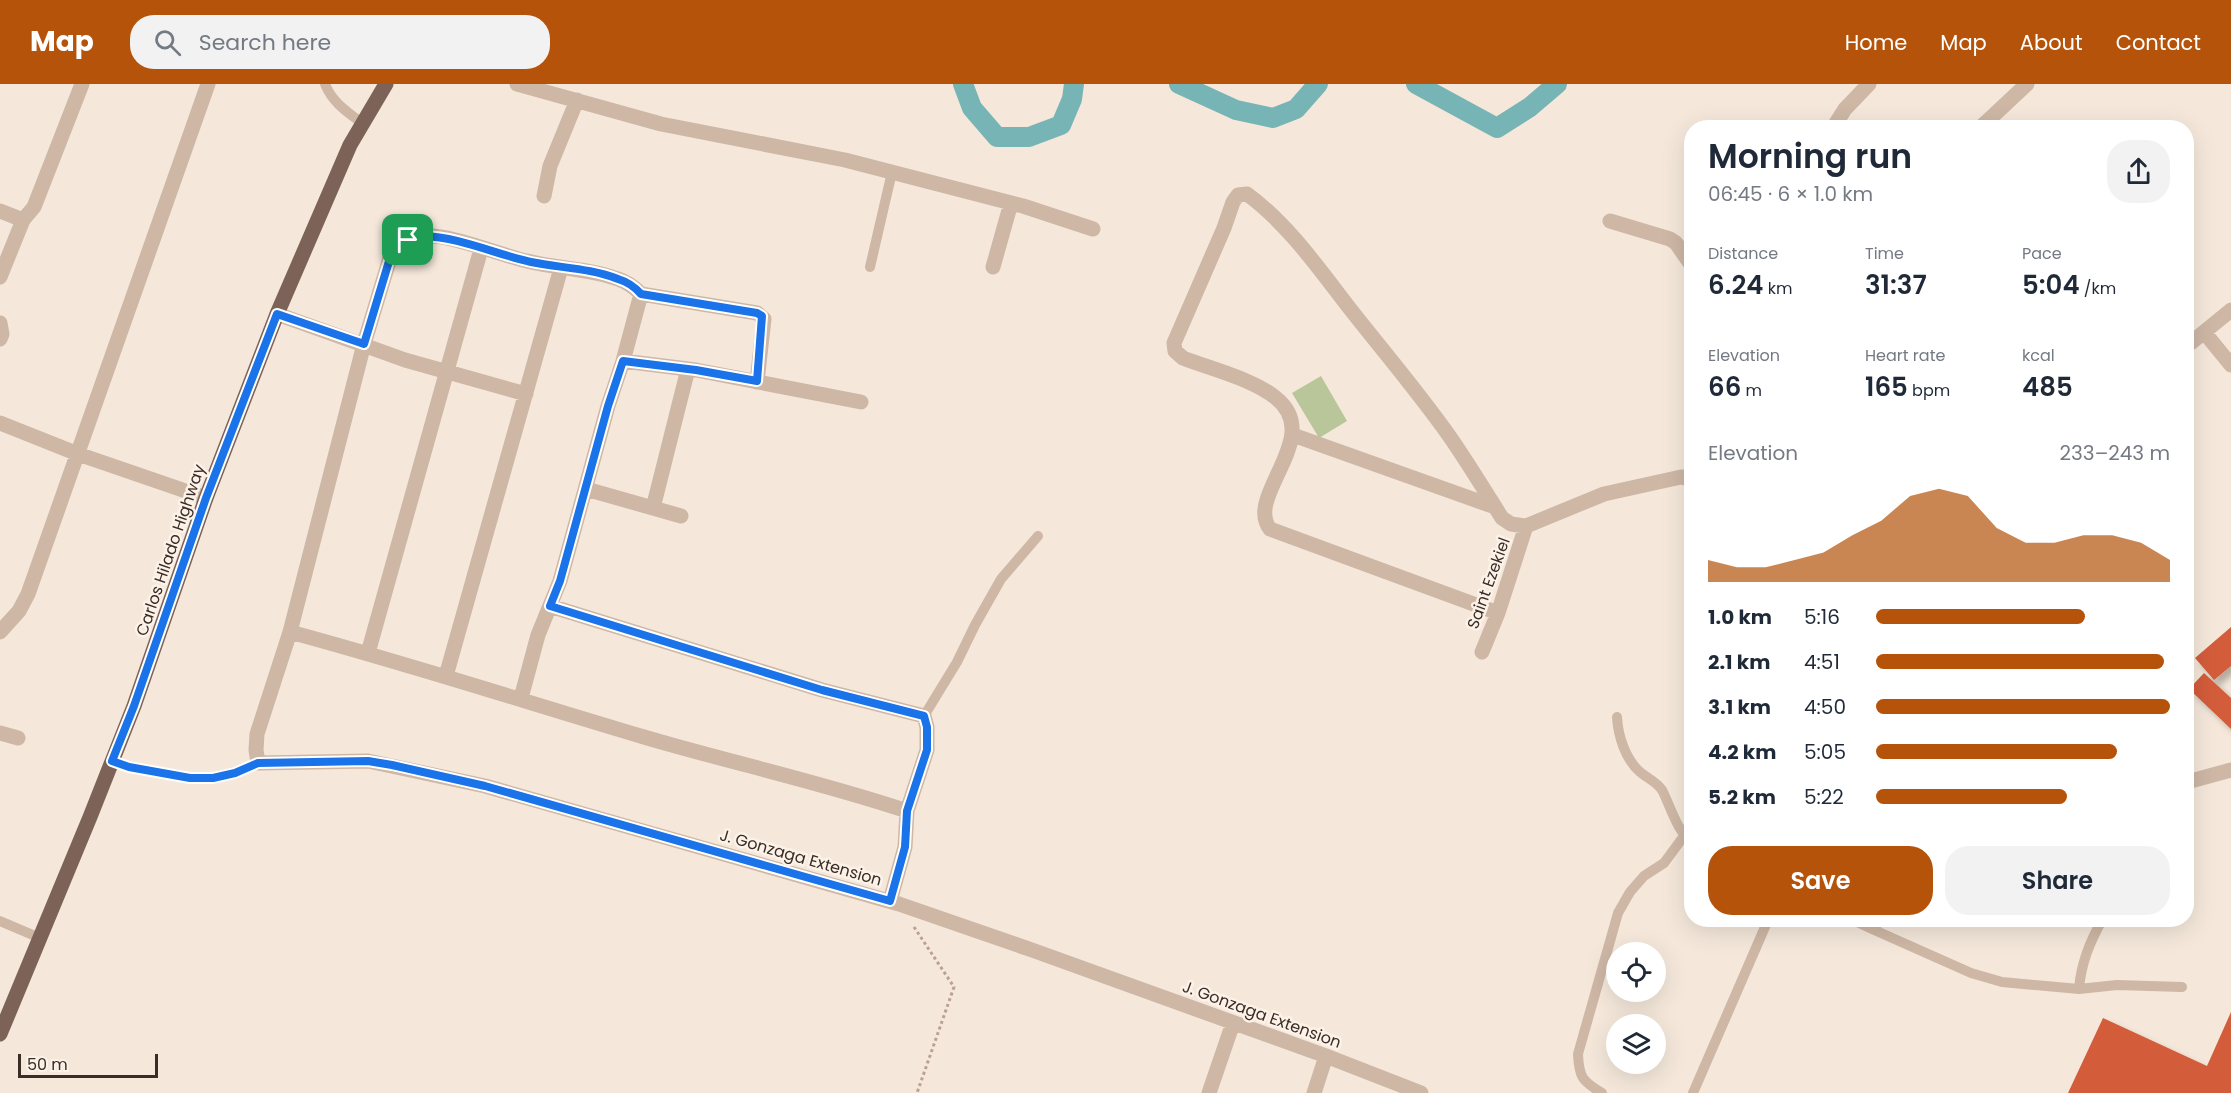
<!DOCTYPE html>
<meta charset="utf-8">
<style>
:root{--surface:#fff;--page:#f2f2f3;--text:#1f2937;--muted:#747a83;--accent:#b45309}
body{margin:0;font-family:Poppins,sans-serif;background:var(--page);color:var(--text);height:100vh;display:flex;flex-direction:column;font-size:22px;white-space:nowrap}
*{box-sizing:border-box;margin:0}
p{font-size:20px;color:var(--muted)}
.icon{flex:none;width:33px;height:33px;fill:none;stroke:currentColor;stroke-width:2;stroke-linecap:round;stroke-linejoin:round}
.map{position:relative;flex:1;overflow:hidden}
.sheet{position:absolute;left:1684px;top:36px;width:510px;height:807px;display:flex;flex-direction:column;background:var(--surface);border-radius:24px;box-shadow:0 6px 24px #0002}
.sheet>*{flex:none}
.controls{position:absolute;left:1606px;top:858px;display:grid;gap:12px}
.controls a{display:grid;place-items:center;width:60px;height:60px;border-radius:50%;background:var(--surface);box-shadow:0 6px 24px #0002;font-size:30px}
.scale{position:absolute;left:18px;bottom:15px;width:140px;box-sizing:border-box;padding-left:6px;border:3px solid #3a2d27;border-top:0;font-size:16px;line-height:21px;white-space:nowrap;color:#3a2d27;-webkit-text-stroke:4px #fcf2e8;paint-order:stroke}
.pin{position:absolute;display:grid;place-items:center;width:51px;height:51px;color:#fff;margin:-26px;border-radius:12px;box-shadow:0 3px 9px #0006}
.round{display:grid;place-items:center;flex:none;width:63px;height:63px;border-radius:24px;background:var(--page)}
.head{display:flex;align-items:center;justify-content:space-between;height:102px;padding:0 24px}
h1{font-size:33px;font-weight:600;line-height:45px}
.stats{display:grid;grid-template-columns:repeat(3,1fr);gap:9px;height:102px;padding:6px 24px}
.stats div{display:grid;align-content:center}
.stats b{font-size:26px;font-weight:600}
.stats small{font-size:16px;font-weight:400}
.stats p{font-size:16px}
.chart{height:168px;padding:12px 24px}
.chart p{display:flex;justify-content:space-between}
.chart svg{width:100%;height:108px;margin-top:6px;fill:var(--accent);opacity:.7}
.primary-button{display:flex;gap:12px;margin-top:auto;padding:12px 24px}
.primary-button a{flex:1;height:69px;border-radius:24px;background:var(--accent);color:#fff;font-size:24px;font-weight:600;line-height:69px;text-align:center}
.primary-button a+a{background:var(--page);color:var(--text)}
ul{padding:0 24px;list-style:none;font-size:20px}
li{display:grid;grid-template-columns:96px 72px 1fr;align-items:center;height:45px}
li i{height:15px;border-radius:8px;background:var(--accent)}
header{display:flex;align-items:center;gap:36px;box-sizing:border-box;height:84px;padding:0 30px;background:var(--accent);color:#fff}
header strong{font-size:28px}
nav{display:flex;gap:33px;margin-inline-start:auto;font-size:21px}
.search{width:420px;height:54px;background:var(--page);display:flex;align-items:center;gap:15px;box-sizing:border-box;padding:0 21px;border-radius:24px;color:var(--muted);font-size:22px}
.map>svg:first-child{display:block}
</style>
<header>
<strong>Map</strong>
<div class="search"><svg class="icon" aria-label="search" viewBox="0 0 24 24"><circle cx="10" cy="10" r="6"/><path d="M15 15l6 6"/></svg>Search here</div>
<nav><a>Home</a><a>Map</a><a>About</a><a>Contact</a></nav>
</header>
<div class="map">
<svg width="2231" height="1009" viewBox="0 0 2231 1009">
<defs>
<filter id="shadow"><feDropShadow dx="5.5" dy="5.5" stdDeviation="3" flood-color="#0004"/></filter>
</defs>
<rect width="100%" height="100%" fill="#f5e8db"/>
<path fill="#b8c699" d="M1321 292 1347 337 1319 354 1292 309Z"/>
<g fill="none" stroke-linecap="round" stroke-linejoin="round">
<path stroke="#77b4b5" stroke-width="20" d="M963 0 972 24 997 53H1029L1061 41 1072 15 1074 0
M1179 0 1236 26 1273 34 1296 25 1318 0
M1416 0 1497 44 1530 23 1557 0"/>
</g>
<path fill="#d35c3a" filter="url(#shadow)" d="M2231 543V582L2214 596 2195 574Z
M2204 589 2231 614V645L2189 605Z
M2231 928V1009H2068L2103 934 2207 982Z"/>
<g fill="none" stroke-linecap="round" stroke-linejoin="round">
<path stroke="#bba18f" stroke-width="3" stroke-dasharray="3 3" stroke-linecap="butt" d="M128 683C166 690 206 702 242 686
M914 843 954 903 917 1009"/>
<path stroke="#ceb7a5" stroke-width="10" d="M325 0C332 18 347 28 362 39
M870 183 892 88
M924 632 957 578 975 541 1001 495 1038 452
M1617 633C1618 651 1625 675 1640 688 1647 694 1657 698 1662 706 1671 723 1676 746 1692 758
M1853 836 1872 845
M1882 836 1872 845 1971 889 2002 898 2079 905 2117 901 2182 903
M0 837 40 854
M2079 905C2081 879 2090 858 2102 836
M1602 1009C1582 997 1579 993 1578 970L1618 829 1630 808 1644 792 1664 779 1684 752
M1693 1009 1768 836"/>
<path stroke="#ceb7a5" stroke-width="15" d="M517 0 661 40 845 76 1023 122 1093 145
M1833 44 1845 25 1869 0
M1980 44 2027 0
M544 112 550 82 577 16
M0 127 23 136
M1610 137 1670 155 1676 159 1692 182
M993 183 1011 119
M0 193 23 136 34 123 82 0
M277 230 405 276 526 310
M0 239 2 250 0 255
M2204 248 2231 281
M2187 262 2231 226
M623 277 696 286 861 318
M757 298 764 235 757 229 641 210C634 203 628 198 618 195 589 184 557 185 527 177 500 171 450 150 424 152 408 153 399 162 390 174L364 260 290 548 257 650 256 666 258 679 368 677 485 702 899 820 1032 866 1326 972 1421 1009
M0 339 78 370 206 414
M1293 351 1495 423
M586 405 681 432
M653 424 688 285
M550 522 822 606 924 632 927 643V666L907 727 905 763 890 817
M1498 529 1270 445C1244 412 1325 353 1276 314 1253 295 1211 285 1183 274L1175 267 1174 259 1224 144 1233 118 1238 111 1247 110C1289 141 1319 185 1351 226 1384 268 1419 309 1450 353 1468 379 1485 407 1502 434L1511 440 1526 442 1604 410 1681 393 1692 395
M0 548 19 527 28 510 208 0
M290 548C409 580 526 618 644 653 732 679 821 698 907 727
M1482 568 1498 529 1526 442
M368 569 481 165
M446 592 561 184
M521 614 538 551 560 497 608 322 623 277 641 210
M0 649 18 654
M2187 698 2231 686
M1209 1009 1233 939
M1314 1009 1326 972"/>
<path stroke="#7d6357" stroke-width="15" d="M0 950 90 733 134 622 206 414 277 230 350 61 386 0"/>
</g>
<g fill="none" stroke-linecap="round" stroke-linejoin="round">
<g stroke="#fff" stroke-width="12">
<path id="route" d="M423 152C460 153 495 170 531 178 560 184 590 184 618 195 628 198 634 202 641 210L757 229 762 232 757 297 696 286 623 277 608 322 560 497 550 522 822 606 924 632 927 643V666L907 727 905 763 890 817 485 702 392 681 368 677 258 679 235 689 213 694H190L129 683 112 677 134 622 206 414 277 230 364 260 390 174C401 160 406 156 423 152Z"/>
</g>
<use href="#route" stroke="#1a73e8" stroke-width="8"/>
</g>
<g text-anchor="middle" stroke-width="5" stroke-linejoin="round" paint-order="stroke">
<g font-size="16" fill="#3a2d27" stroke="#fcf2e8">
<text transform="translate(170 466) rotate(-71)" y="6">Carlos Hilado Highway</text>
<text transform="translate(1488 499) rotate(-70)" y="6">Saint Ezekiel</text>
<text transform="translate(801 773) rotate(16)" y="6">J. Gonzaga Extension</text>
<text transform="translate(1262 930) rotate(20)" y="6">J. Gonzaga Extension</text>
</g>
</g>
</svg>
<div class="controls">
<a><svg class="icon" aria-label="locate" viewBox="0 0 24 24"><circle cx="12" cy="12" r="6"/><path d="M12 2v4M12 18v4M2 12h4M18 12h4"/></svg></a>
<a><svg class="icon" aria-label="layers" viewBox="0 0 24 24"><path d="M12 4l9 5-9 5-9-5zM3 14l9 5 9-5"/></svg></a>
</div>
<div class="scale">50 m</div>
<div class="pin" style="left:408px;top:156px;background:#1e9e55"><svg class="icon" aria-label="arrive" viewBox="0 0 24 24"><path d="M6 21V4h12l-3 4 3 4H6"/></svg></div>
<section class="sheet">
<div class="head"><div><h1>Morning run</h1><p>06:45 · 6 × 1.0 km</p></div><a class="round"><svg class="icon" aria-label="share" viewBox="0 0 24 24"><path d="M12 15V3M7 8l5-5 5 5M5 13v7h14v-7"/></svg></a></div>
<div class="stats">
<div><p>Distance</p><b>6.24<small> km</small></b></div>
<div><p>Time</p><b>31:37</b></div>
<div><p>Pace</p><b>5:04<small> /km</small></b></div>
</div>
<div class="stats">
<div><p>Elevation</p><b>66<small> m</small></b></div>
<div><p>Heart rate</p><b>165<small> bpm</small></b></div>
<div><p>kcal</p><b>485</b></div>
</div>
<div class="chart"><p><span>Elevation</span>233–243 m</p>
<svg viewBox="0 0 160 44" preserveAspectRatio="none"><path d="M0 44V35L10 38L20 38L30 35L40 32L50 25L60 19L70 9L80 6L90 9L100 22L110 28L120 28L130 25L140 25L150 28L160 35V44z"/></svg>
</div>
<ul>
<li><b>1.0 km</b>5:16<i style="width:71%"></i></li>
<li><b>2.1 km</b>4:51<i style="width:98%"></i></li>
<li><b>3.1 km</b>4:50<i style="width:100%"></i></li>
<li><b>4.2 km</b>5:05<i style="width:82%"></i></li>
<li><b>5.2 km</b>5:22<i style="width:65%"></i></li>
</ul>
<div class="primary-button"><a>Save</a><a>Share</a></div>
</section>
</div>
